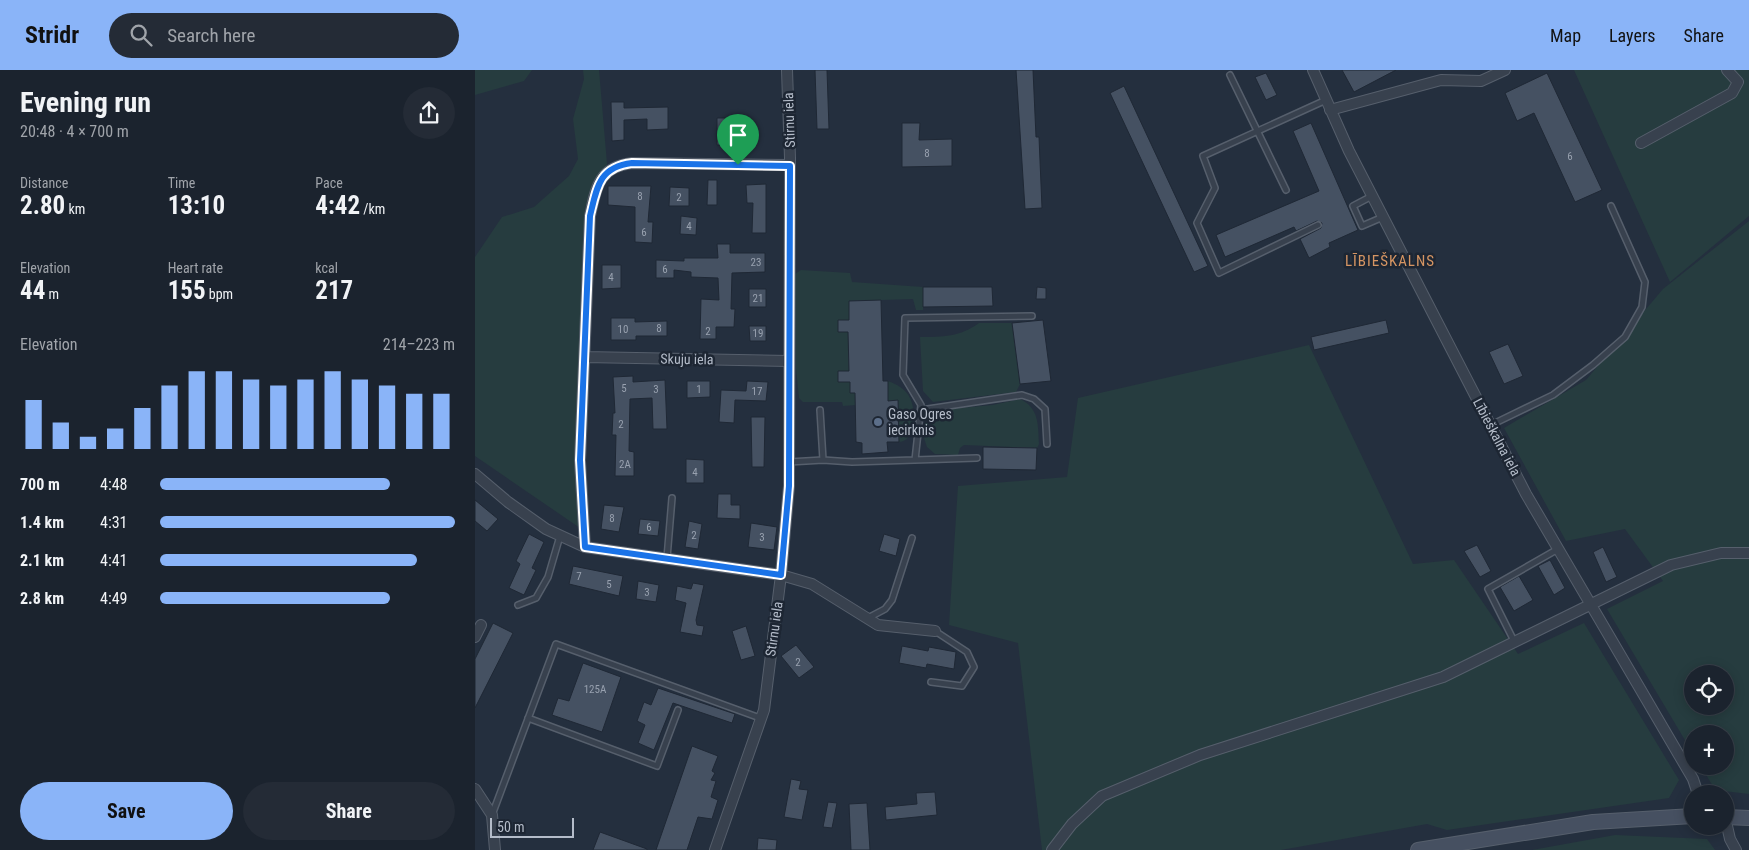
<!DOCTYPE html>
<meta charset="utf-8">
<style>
:root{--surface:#1b232e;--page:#242b36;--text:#f1f3f6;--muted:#a0a4aa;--line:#39404a;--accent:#8ab4f8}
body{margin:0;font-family:"Roboto Condensed",sans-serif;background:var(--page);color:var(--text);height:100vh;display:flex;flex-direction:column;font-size:19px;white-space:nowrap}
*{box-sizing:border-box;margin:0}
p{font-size:16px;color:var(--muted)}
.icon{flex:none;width:28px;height:28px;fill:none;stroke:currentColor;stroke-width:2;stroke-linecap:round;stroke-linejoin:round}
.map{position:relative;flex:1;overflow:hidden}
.panel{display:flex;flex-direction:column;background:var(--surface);width:475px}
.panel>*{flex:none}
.controls{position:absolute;left:1209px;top:595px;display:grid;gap:10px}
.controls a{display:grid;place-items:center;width:50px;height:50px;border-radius:50%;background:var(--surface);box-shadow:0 2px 12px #0003,0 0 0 1px var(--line);font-size:25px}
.scale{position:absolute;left:15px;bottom:12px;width:84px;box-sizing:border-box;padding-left:5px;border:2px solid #b4bcc9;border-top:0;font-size:14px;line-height:18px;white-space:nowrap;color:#b4bcc9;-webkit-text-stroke:4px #1d2633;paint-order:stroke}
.pin{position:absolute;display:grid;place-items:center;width:42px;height:42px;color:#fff;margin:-51px -21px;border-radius:50% 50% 50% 0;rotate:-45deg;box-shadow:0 0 5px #0007}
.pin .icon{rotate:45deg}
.round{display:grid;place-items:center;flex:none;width:52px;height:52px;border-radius:26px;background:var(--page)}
.head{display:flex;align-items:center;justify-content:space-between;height:85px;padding:0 20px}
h1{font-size:28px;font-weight:700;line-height:38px}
.figures{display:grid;grid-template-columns:repeat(3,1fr);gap:8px;height:85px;padding:5px 20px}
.figures div{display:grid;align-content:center}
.figures b{font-size:25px;font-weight:700}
.figures small{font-size:14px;font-weight:400}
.figures p{font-size:14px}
.chart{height:140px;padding:10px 20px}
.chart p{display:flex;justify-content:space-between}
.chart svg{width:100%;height:90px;margin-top:5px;stroke:var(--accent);stroke-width:6}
.action{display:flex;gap:10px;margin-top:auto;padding:10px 20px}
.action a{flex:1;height:58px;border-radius:30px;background:var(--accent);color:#111;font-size:20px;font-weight:700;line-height:58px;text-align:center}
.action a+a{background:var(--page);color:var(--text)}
ul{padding:0 20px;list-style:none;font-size:16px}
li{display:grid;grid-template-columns:80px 60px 1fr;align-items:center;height:38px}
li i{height:12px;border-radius:6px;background:var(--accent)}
header{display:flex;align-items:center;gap:30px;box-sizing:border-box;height:70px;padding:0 25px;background:var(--accent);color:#111}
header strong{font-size:24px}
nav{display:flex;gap:28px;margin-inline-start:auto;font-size:18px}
.search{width:350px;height:45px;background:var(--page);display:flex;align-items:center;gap:12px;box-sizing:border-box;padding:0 18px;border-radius:28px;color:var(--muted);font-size:19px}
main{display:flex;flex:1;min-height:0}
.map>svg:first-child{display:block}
</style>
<header>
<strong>Stridr</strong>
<div class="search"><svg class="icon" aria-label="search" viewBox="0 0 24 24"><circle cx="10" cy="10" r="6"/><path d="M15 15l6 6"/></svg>Search here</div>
<nav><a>Map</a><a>Layers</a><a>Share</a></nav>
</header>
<main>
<section class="panel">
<div class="head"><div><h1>Evening run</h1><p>20:48 · 4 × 700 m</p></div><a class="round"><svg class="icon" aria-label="share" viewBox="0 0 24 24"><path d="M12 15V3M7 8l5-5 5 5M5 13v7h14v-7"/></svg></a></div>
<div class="figures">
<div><p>Distance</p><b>2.80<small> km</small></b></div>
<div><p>Time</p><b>13:10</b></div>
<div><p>Pace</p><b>4:42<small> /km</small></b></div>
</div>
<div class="figures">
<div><p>Elevation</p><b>44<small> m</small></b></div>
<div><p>Heart rate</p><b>155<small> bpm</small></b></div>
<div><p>kcal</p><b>217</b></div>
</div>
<div class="chart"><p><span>Elevation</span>214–223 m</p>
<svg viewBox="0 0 160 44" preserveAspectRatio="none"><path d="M5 44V20M15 44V31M25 44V38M35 44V34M45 44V24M55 44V13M65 44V6M75 44V6M85 44V10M95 44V13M105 44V10M115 44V6M125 44V10M135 44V13M145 44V17M155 44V17"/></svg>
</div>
<ul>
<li><b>700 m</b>4:48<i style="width:78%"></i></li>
<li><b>1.4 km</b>4:31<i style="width:100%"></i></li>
<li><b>2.1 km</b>4:41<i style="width:87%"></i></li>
<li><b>2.8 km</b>4:49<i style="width:78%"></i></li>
</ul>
<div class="action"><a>Save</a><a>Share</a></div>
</section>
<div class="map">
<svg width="1274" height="780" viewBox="0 0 1274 780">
<rect width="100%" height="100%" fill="#242f3e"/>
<path fill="#263c3f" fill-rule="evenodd" d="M0 0H57L49 11 0 25Z
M108 0H124L132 94 110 138 100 388 105 458 0 386V187L27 147 59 137 94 106 103 89 98 49 109 9Z
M1099 0H1274V146L1195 212Z
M1274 151V724L1240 720 1226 696H1250V664H1218L1217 682 1132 539 1188 511 1150 459 1091 471 1029 358 1111 310 1188 219ZM1218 604H1250V636H1218Z
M326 200 375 203 377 212 448 217V240H441L438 229 374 231V250L363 251V262H373L374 301H363V312H375V323H385L381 335 368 336 367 332H328L324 328 321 299 320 204Z
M504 253H537L545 314 541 322 458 332 448 321 445 267C468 267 485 267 504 253Z
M834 275 938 494 979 490 1043 584 1109 553 1204 710 1194 728 972 760 952 754 806 780H567L543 573 474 555 483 416 592 407 603 328Z
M413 311C421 314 431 319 435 328 441 340 442 371 424 372L423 330 413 331Z
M545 329C564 338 563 354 564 374L562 378 489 375 485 378 483 385 460 384 452 377 448 365 450 353 457 346 474 339 518 335Z
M1140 765 1232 769 1240 780H1057Z"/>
<path fill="#455162" stroke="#1f2835" d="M340 0H352L354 59H342Z
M541 0H558L561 67H564L567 138 550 139Z
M867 0H921L879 22Z
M791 3 802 25 791 30 780 7Z
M1072 3 1127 120 1100 132 1059 43 1042 51 1030 23Z
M649 16 733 196 719 202 635 23Z
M136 32H149V38L193 37V59L172 60V49L149 50V70L137 71Z
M242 48H260V75H242Z
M427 53H445L444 70 477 69V96L427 97Z
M836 53 883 160 854 173 855 177 834 188 825 169 846 158 847 153 842 151 821 161 819 157 750 187 741 165 844 121 818 61Z
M233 110H242V135H232Z
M291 114V163H277L278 133H272L271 115Z
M133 116H176L173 152H178L177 173 160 172V137L133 135Z
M195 117 214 118V136H194Z
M206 146 222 148 221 165 205 164Z
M242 174H255V183H290V202L257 203 256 239H260L259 257H241V269H225L226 229 244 230 243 208 216 207V202L199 200V208H181V190L209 191V188H243Z
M127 195H146V218L127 219Z
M448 217H517L518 236 448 237Z
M562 217 571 218V229H561Z
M274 219H291V237H274Z
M406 230 408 311H413V331L423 330 424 372H412L413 382 387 384V373L381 372 380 323H375V312H363V301H374L373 262H363V250H374V231Z
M136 248H160V252L192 251V266H161V270H136Z
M568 250 576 311 545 314 537 253Z
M911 250 914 263 839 280 836 267Z
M274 256H291V271H275Z
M1033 274 1048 306 1029 314 1014 282Z
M158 306V312L190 310 192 359H178L177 328 155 329 154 381 159 382V406H140L141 365H137L138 343H140L138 307Z
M212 311H235V327L212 328Z
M272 311 293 312 291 331 260 330 259 353 244 352 246 320 271 321Z
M276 347H290L289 397H277Z
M508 377 562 378 561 400 508 399Z
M211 389 229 390V413H211Z
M243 424H256V435H265V449L242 448Z
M0 430 23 449 12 461 0 451Z
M129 435 149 437 144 462 126 459Z
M165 449 185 451 183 466 163 464Z
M214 451 227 454 223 479 210 477Z
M276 453 302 457 299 480 273 477Z
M54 464 69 472 57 498 61 500 49 525 34 518 45 494 41 491Z
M409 464 425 469 421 486 404 481Z
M1002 475 1016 501 1005 507 989 481Z
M1128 477 1142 507 1131 512 1118 482Z
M1075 490 1090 518 1079 525 1063 496Z
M98 496 148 506 144 526 94 514Z
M1044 506 1058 530 1039 541 1025 517Z
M163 511 184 515 181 532 161 529Z
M218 513 229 515 221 550 222 555 229 556 227 566 205 562 211 533 200 530 202 516 216 519Z
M18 553 38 563 0 638V589Z
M271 556 280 586 266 590 257 561Z
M321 575 339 597 324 608 306 586Z
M427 576 453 581 454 577 481 582 479 599 452 594 451 598 424 593Z
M108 593 146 607 127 662 77 645 83 628 94 631Z
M183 618 260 644 257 653 198 633 179 680 163 673 170 655 162 651 169 632 176 635Z
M217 676 243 686 237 701 240 703 236 710 241 711 236 727 243 730 237 749 223 747 212 780H181Z
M316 709 326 711 324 719 333 720 327 750 309 747Z
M460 722 462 745 411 750 410 737 442 734 441 723Z
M353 732 362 733 357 758 348 757Z
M392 733 395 780H376L374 734Z
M125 762 172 779V780H118Z
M283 768 302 770 301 780H282Z"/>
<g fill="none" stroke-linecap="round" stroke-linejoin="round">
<g stroke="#565f6c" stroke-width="8">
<path id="service" d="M755 5 811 120
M897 126 878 136 887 156 908 147
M843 155 744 203 722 153 740 118 728 86 851 30
M446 340 547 325 559 329 570 339 572 374
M1016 355 1078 325 1118 295 1150 267 1167 237 1170 212 1136 136
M348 390 377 392 502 388
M440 390 446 335 428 305 430 248 557 246
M314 392 348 390 345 340
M192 488 197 428
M43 535 61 528 73 507 85 466
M393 548 410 539 417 530 437 468
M1040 573 1013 519 1083 479
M456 612 487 616 499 597 492 582 460 561
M53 648 182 696 203 640
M17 745 81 574 285 648"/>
</g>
<g stroke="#565f6c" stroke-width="12">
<path id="minor" d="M838 0 874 81 1051 424 1218 709 1223 724
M855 40 966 10 1006 11 1030 0
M1166 73 1257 23 1263 12 1252 0
M110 287 314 291
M0 404 33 432 71 459 110 477 306 505 337 514 403 555 460 561
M110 477 105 391 115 146C121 117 124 97 157 93L315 95
M0 567 6 555
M0 719 17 745 20 780
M1250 747 1255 769 1261 780
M240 780 289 640 306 505 314 416 315 88 312 0
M577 780 597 754 627 726 725 685 968 607 1196 495 1246 483H1274"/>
</g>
<g stroke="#565f6c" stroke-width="16">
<path id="secondary" d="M1250 747 1274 748
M943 780 1118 752 1218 746"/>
</g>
<use href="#service" stroke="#38414e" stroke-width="5"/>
<use href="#minor" stroke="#38414e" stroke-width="10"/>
<use href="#secondary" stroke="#465061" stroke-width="14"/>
</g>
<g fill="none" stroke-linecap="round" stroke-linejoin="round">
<g stroke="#fff" stroke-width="10">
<path id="route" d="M157 93 315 96 314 416 306 505 110 477 105 390 115 146C122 117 124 97 157 93Z"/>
</g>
<use href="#route" stroke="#1a73e8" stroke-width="6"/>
</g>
<circle fill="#5c6f8a" stroke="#1d2633" stroke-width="2" cx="403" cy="352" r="5"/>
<g text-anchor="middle" stroke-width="5" stroke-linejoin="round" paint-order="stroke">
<g font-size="11" fill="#98a1af">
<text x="452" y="87">8</text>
<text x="1095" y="90">6</text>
<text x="165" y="130">8</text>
<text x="204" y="131">2</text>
<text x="214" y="160">4</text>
<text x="169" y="166">6</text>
<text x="281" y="196">23</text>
<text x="190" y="203">6</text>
<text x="136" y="211">4</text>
<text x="283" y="232">21</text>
<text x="184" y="262">8</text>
<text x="148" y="263">10</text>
<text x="233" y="265">2</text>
<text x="283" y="267">19</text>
<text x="149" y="322">5</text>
<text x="181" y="323">3</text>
<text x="224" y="323">1</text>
<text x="282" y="325">17</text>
<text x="146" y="358">2</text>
<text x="150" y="398">2A</text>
<text x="220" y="406">4</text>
<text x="137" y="452">8</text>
<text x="174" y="461">6</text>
<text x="219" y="469">2</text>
<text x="287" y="471">3</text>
<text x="104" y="510">7</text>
<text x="134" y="518">5</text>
<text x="172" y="526">3</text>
<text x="323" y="596">2</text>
<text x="120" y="623">125A</text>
</g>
<g font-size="14" fill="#b4bcc9" stroke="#1d2633">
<text transform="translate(314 50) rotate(-92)" y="5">Stirnu iela</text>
<text transform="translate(212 289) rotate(1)" y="5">Skuju iela</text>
<text transform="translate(1022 367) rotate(62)" y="5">Lībieškalna iela</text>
<text transform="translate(299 559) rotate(-82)" y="5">Stirnu iela</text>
</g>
<g font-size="14" fill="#b4bcc9" stroke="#1d2633" text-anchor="start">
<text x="413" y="349">Gaso Ogres<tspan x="413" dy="16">iecirknis</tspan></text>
</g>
<g font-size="15" letter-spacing="1" fill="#d59563" stroke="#1d2633">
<text x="915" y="196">LĪBIEŠKALNS</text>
</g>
</g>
</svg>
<div class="controls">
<a><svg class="icon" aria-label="locate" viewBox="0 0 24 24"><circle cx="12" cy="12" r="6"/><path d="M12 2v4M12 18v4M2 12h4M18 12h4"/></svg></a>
<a>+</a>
<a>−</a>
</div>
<div class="scale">50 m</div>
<div class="pin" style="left:263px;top:95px;background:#1e9e55"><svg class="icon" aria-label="arrive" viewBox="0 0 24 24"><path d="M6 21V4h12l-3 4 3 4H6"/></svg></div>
</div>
</main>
